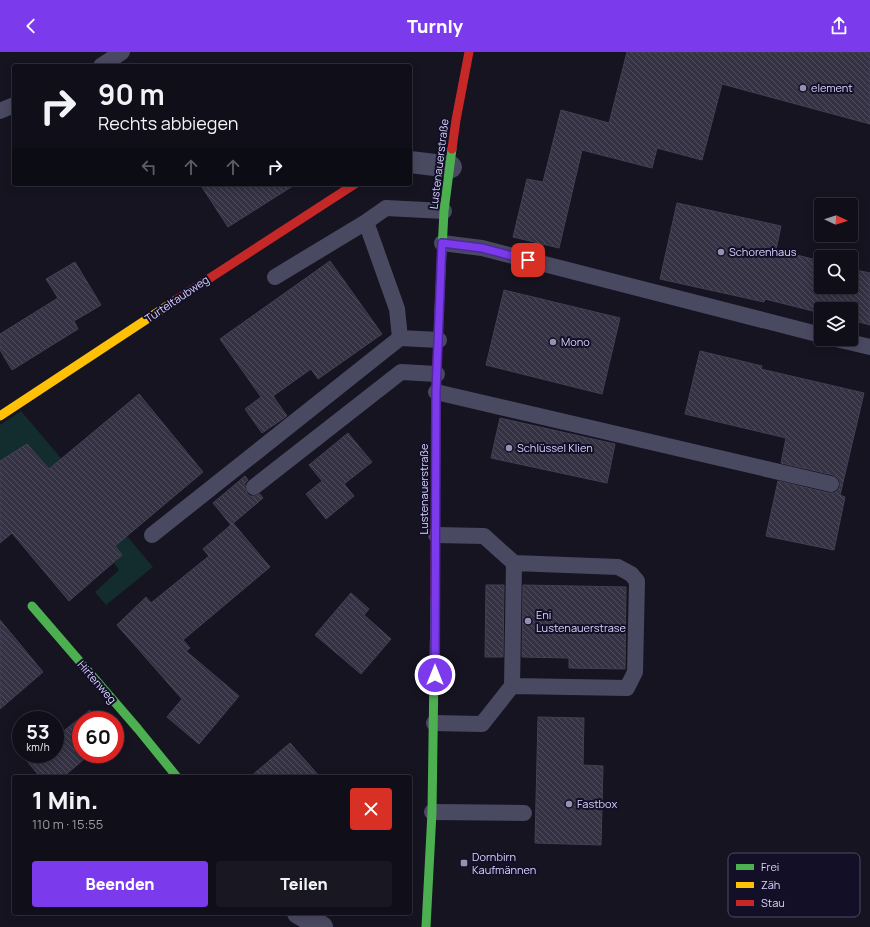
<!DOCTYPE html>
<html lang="de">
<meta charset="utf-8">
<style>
:root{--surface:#100f19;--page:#191822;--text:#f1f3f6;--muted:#9c9ca2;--line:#302f38;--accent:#7c3aed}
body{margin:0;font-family:Manrope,sans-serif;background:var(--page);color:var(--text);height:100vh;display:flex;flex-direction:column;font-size:15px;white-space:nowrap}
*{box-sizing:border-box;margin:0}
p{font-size:13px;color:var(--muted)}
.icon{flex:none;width:22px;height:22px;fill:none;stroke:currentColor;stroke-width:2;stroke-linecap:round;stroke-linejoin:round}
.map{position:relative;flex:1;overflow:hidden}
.panel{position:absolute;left:12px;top:723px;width:400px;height:140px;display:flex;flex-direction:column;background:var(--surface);border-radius:4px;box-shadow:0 2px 10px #0003,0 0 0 1px var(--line)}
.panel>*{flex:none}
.hud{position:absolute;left:12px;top:12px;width:400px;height:122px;border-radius:4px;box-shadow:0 2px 10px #0003,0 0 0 1px var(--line);background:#100f19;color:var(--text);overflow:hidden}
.needle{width:26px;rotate:94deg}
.buttons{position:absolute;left:814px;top:146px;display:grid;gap:8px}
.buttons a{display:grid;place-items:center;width:44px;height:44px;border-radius:4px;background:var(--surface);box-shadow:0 2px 10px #0003,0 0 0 1px var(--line);font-size:20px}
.speed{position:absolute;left:12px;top:659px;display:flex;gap:8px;font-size:20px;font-weight:700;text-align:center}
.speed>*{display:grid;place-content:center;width:52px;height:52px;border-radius:50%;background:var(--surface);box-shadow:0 2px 10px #0003,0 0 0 1px var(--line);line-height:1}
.speed small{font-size:10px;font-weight:400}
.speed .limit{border:6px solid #d22;background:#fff;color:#111}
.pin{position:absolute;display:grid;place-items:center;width:34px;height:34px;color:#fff;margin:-17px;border-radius:8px;box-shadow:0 2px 6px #0006}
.me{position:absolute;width:44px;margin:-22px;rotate:0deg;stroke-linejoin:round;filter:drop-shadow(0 0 3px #0008)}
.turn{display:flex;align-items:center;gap:14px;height:84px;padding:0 20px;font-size:18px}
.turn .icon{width:52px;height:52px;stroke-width:2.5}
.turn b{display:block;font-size:28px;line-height:34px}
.lanes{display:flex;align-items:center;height:38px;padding:0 20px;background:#0003;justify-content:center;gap:20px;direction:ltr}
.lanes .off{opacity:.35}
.round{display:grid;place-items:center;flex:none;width:42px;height:42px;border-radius:4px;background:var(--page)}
.headline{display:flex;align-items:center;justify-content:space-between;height:68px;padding:0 20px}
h1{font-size:24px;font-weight:800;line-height:30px}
.action{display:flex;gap:8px;margin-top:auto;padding:8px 20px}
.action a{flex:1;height:46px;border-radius:4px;background:var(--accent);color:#fff;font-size:16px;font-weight:800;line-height:46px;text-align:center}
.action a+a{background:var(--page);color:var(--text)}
header{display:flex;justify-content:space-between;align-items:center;height:52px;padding:0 20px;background:var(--accent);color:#fff;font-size:18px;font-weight:800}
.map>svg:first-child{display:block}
.garden{fill:#132c2d}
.building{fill:url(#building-back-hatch);stroke:#433f54}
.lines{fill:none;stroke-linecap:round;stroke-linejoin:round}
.lane{stroke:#4a4962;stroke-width:16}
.street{stroke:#4a4962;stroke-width:22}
.fast{stroke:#4caf50;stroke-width:9}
.slow{stroke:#ffc107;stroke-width:9}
.jam{stroke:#c62828;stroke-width:9}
.route-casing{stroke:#51269a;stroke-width:10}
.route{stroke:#7c3aed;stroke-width:7}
.poi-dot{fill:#9591b1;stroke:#130f26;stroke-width:1.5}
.labels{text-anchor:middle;stroke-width:4;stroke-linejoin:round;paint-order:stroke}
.poi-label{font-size:11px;fill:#d9d4ff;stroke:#130f26;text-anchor:start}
.street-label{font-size:11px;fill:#d9d4ff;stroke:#130f26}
.key{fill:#130f26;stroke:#4e4a67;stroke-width:1}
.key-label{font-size:11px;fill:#d9d4ff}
</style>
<header><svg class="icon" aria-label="back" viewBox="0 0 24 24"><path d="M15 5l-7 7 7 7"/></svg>Turnly<svg class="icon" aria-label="share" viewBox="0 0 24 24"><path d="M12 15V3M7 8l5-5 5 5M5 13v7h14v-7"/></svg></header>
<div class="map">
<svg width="870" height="875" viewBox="0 0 870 875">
<defs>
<pattern id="building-back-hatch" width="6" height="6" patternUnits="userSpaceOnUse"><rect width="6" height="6" fill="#343243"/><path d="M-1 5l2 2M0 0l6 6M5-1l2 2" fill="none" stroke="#514f5f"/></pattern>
</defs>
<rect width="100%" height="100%" fill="#161421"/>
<!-- garden -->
<path class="garden" d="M21,359L153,515L106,553L95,540L119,518L114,511L122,503L86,461L33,506L21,491L64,434L27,392L0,414V373Z"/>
<!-- building -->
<path class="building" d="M627,0H870V72L722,32L702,108L657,96L652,116L582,98L559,196L513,185L527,127L543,130L561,58L609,71Z
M200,132H296L228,175Z
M677,151L781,174L776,198L821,209V235H851V217L870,221V273L851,268V257H821V261L765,247L764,250L660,227Z
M330,209L382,282L318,327L311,317L273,344L287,364L262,381L245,357L261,345L220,287Z
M75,210L101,253L74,269L78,277L12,318L0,298V282L58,246L46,227Z
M504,238L620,266L602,342L486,313Z
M700,299L762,314L761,317L864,341L840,443L845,445L834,498L766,484L778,429L829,441H834L838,438L840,434V429L837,425L833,423L781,411L786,386L685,362Z
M139,342L203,420L115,494L122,503L69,549L12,481L0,491V409L27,392L49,417Z
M500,366L615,392L607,431L491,406Z
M348,381L372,410L344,432L354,444L326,467L306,442L322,429L309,413Z
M245,424L248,428L245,431V436L247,441L250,444H255L260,442L263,446L231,473L213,451Z
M233,471L270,515L183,588L190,596L186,599L239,644L199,692L167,665L182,647L117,573L146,545L151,551L209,504L203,497Z
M486,533H504L503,605H485Z
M523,533L626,535L625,617L569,616V606L522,605Z
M351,541L369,557L364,563L391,587L361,622L315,583Z
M0,568L43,620L0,657Z
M90,658L98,668H81V702H90L63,725H40L27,709L36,702H55V686Z
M538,665L584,666L583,713L603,714L601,793L535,791Z
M290,691L320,725H250Z"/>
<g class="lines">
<!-- lane -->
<path class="lane" d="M101,14L122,0
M0,59L14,53
M366,170L397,257L400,286
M442,191L482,196L821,283
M275,225L366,170L386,156L444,159
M836,287L870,295
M436,340L831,432
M254,435L401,320L437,322
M152,483L400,286L439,288
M512,634L627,636L635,620L637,529L631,522L618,515L514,511
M434,671L482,672L512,634L514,511L484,484L436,483
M432,760L524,761"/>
<!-- street -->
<path class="street" d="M410,110L451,115
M298,861L322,875"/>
<!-- fast -->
<path class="fast" d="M439,259L444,159L452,97
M32,554L138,677L177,725
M426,875L432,760L435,547"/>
<!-- slow -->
<path class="slow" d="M0,364L176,248"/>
<!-- jam -->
<path class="jam" d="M452,97L456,68L469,0
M176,248L355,132
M435,547L436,340L439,259"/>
</g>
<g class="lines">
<!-- route casing -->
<g class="route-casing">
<path id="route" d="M435,623L436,340L442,191L482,196L528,208"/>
</g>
<!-- route -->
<use href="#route" class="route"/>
</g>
<!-- markers -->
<g class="poi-dot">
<circle cx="803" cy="36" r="4"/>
<circle cx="721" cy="200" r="4"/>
<circle cx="553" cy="290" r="4"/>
<circle cx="509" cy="396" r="4"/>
<circle cx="528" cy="569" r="4"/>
<circle cx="569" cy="752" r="4"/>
<rect x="460" y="807" width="8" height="8" rx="2"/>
</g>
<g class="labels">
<!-- poi labels -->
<g class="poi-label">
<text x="811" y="40">element</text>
<text x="729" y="204">Schorenhaus</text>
<text x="561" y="294">Mono</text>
<text x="517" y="400">Schlüssel Klien</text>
<text x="536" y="567">Eni<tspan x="536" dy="13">Lustenauerstrase</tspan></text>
<text x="577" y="756">Fastbox</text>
<text x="472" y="809">Dornbirn<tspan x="472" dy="13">Kaufmännen</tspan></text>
</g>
<!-- street labels -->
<g class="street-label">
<text transform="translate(439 112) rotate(-83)" y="4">Lustenauerstraße</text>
<text transform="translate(177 247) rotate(-34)" y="4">Turteltaubweg</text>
<text transform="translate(424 437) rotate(-90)" y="4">Lustenauerstraße</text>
<text transform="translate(97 630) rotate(49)" y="4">Hirtenweg</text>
</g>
</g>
<!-- legend -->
<rect x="728" y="801" width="132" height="64" rx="6" class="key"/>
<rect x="736" y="812" width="18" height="6" fill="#4caf50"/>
<rect x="736" y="830" width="18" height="6" fill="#ffc107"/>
<rect x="736" y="848" width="18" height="6" fill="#c62828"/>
<g class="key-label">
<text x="761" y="819">Frei</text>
<text x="761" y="837">Zäh</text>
<text x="761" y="855">Stau</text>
</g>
</svg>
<div class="buttons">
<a><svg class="needle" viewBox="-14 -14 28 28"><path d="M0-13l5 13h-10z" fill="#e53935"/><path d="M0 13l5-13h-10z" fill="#9c9ca2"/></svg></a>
<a><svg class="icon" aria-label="search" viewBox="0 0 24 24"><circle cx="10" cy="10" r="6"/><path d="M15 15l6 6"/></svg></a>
<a><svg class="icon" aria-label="layers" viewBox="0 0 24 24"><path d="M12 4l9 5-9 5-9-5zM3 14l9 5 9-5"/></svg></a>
</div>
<div class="speed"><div>53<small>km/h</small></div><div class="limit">60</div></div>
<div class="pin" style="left:528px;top:208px;background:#d93025"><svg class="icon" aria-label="arrive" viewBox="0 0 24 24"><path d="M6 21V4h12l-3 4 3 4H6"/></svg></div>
<svg class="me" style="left:435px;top:623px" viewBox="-20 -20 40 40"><circle r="17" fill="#7c3aed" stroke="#fff" stroke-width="3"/><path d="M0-11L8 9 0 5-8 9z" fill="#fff"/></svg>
<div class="hud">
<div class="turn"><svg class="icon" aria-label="right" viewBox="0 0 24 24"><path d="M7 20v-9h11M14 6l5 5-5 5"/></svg><div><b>90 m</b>Rechts abbiegen</div></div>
<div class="lanes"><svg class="icon off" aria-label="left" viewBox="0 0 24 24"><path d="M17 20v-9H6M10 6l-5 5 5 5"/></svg><svg class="icon off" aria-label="ahead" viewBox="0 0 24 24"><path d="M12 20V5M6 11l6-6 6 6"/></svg><svg class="icon off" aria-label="ahead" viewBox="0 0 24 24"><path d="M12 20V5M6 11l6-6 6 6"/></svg><svg class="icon" aria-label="right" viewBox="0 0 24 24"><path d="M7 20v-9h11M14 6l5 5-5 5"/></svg></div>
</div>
<section class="panel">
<div class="headline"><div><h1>1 Min.</h1><p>110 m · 15:55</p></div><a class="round" style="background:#d93025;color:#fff"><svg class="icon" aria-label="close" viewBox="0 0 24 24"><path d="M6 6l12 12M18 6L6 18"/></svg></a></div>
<div class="action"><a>Beenden</a><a>Teilen</a></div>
</section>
</div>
